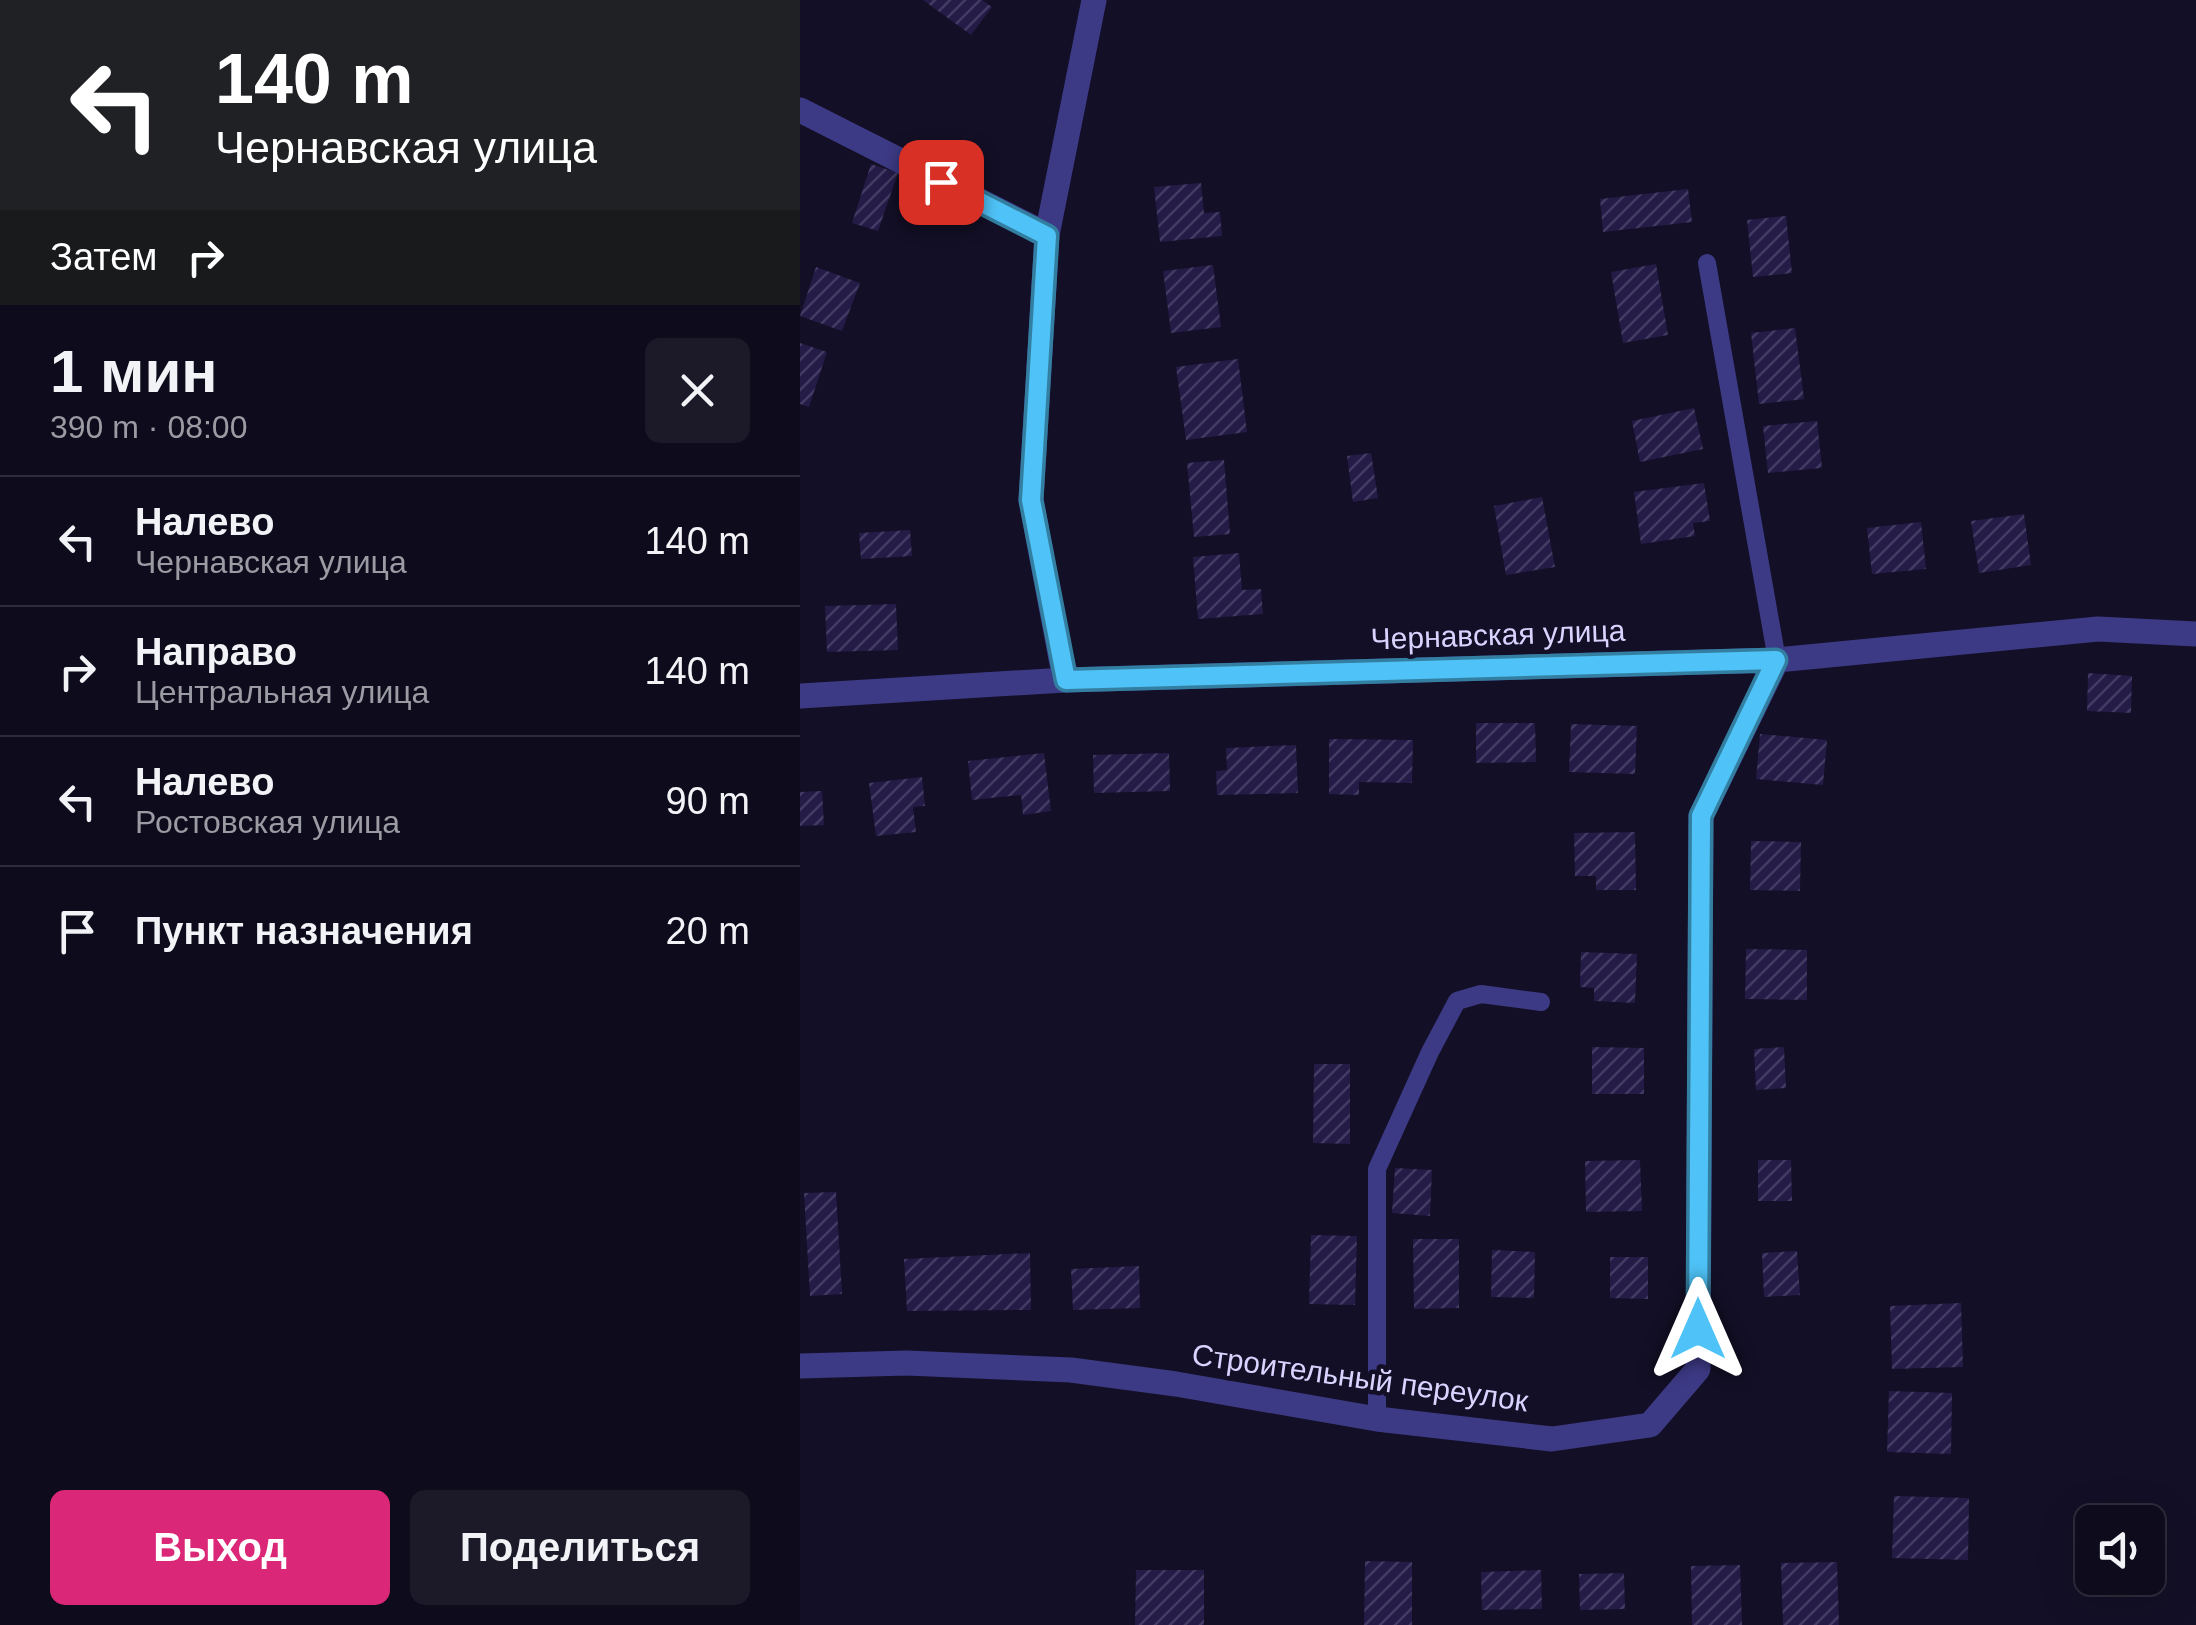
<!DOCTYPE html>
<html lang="ru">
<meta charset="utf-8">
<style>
:root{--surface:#0e0b1c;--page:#1c1929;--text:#f1f3f6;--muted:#9b9ba3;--line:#2e2b3b;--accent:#db2777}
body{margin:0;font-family:Arial,sans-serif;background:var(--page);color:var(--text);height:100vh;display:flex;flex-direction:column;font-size:38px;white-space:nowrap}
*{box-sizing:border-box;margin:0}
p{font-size:32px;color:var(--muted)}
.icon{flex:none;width:55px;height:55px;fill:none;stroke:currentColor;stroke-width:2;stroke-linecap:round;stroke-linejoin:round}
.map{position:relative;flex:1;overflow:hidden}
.side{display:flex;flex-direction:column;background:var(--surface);width:800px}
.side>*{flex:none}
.guide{background:#202124;color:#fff;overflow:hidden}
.fabs{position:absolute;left:1275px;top:1505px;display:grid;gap:20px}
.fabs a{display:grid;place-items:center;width:90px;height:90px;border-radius:15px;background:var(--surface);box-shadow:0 10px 40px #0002,0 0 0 2px var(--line);font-size:50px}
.pin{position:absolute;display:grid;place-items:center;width:85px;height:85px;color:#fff;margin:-42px;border-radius:20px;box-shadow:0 5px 15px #0006}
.me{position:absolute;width:110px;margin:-55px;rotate:0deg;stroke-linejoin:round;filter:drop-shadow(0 0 8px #0008)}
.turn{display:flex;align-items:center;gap:35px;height:210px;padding:0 50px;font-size:45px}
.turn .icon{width:130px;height:130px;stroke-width:2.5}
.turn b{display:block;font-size:70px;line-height:85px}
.then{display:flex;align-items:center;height:95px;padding:0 50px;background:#0003;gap:20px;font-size:38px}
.round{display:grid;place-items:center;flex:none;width:105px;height:105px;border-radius:15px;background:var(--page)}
.head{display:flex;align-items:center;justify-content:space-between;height:170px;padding:0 50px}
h1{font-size:60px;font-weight:800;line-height:75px}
.action{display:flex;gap:20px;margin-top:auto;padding:20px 50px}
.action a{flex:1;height:115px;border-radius:15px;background:var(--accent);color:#fff;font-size:40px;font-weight:800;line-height:115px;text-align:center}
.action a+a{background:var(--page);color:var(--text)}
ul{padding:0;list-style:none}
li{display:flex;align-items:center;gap:30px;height:130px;padding:0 50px;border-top:2px solid var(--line)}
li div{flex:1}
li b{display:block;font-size:38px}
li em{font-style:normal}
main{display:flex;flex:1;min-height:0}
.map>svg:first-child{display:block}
.building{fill:url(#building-hatch)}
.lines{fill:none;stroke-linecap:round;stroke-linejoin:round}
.service{stroke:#3d3a85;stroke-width:18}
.minor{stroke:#3d3a85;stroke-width:25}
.route-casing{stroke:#337fa1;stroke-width:25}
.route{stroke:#4fc3f7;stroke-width:18}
.labels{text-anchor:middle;stroke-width:9;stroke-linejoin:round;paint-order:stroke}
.street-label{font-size:30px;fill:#d9d4ff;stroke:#130f26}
</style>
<main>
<section class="side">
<div class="guide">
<div class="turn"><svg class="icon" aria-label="left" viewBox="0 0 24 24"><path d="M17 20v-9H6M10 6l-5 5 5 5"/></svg><div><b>140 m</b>Чернавская улица</div></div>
<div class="then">Затем<svg class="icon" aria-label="right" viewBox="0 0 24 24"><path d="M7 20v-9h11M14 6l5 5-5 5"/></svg></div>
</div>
<div class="head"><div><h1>1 мин</h1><p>390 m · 08:00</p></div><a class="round"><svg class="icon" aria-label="close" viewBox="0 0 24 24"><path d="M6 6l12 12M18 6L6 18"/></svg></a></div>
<ul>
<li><svg class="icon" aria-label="left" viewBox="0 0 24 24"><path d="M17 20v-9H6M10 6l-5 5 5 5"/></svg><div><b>Налево</b><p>Чернавская улица</p></div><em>140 m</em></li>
<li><svg class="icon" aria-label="right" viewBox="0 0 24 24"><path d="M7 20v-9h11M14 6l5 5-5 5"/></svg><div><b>Направо</b><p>Центральная улица</p></div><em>140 m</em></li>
<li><svg class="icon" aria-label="left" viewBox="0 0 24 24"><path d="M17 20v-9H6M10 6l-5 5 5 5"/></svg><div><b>Налево</b><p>Ростовская улица</p></div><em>90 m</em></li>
<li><svg class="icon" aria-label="arrive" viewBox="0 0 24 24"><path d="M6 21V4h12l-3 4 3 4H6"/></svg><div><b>Пункт назначения</b></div><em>20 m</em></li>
</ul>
<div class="action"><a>Выход</a><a>Поделиться</a></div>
</section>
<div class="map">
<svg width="1396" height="1625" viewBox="0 0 1396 1625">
<defs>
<pattern id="building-hatch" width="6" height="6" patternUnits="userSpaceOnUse" patternTransform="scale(2.5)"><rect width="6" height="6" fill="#241b47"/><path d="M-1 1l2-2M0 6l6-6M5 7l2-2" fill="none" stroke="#433b63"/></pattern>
</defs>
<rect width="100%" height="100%" fill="#130f26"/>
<!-- building -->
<path class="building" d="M123,0H182L192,7L171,35Z
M71,164L98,173L78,231L52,223Z
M401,183L404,213L420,212L422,236L360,242L354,187Z
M888,189L892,222L803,232L800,199Z
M986,216L992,273L953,277L947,220Z
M856,264L868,335L823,343L811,272Z
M413,265L421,327L371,333L363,271Z
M16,267L60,283L42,331L0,316Z
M995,328L1004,399L959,404L951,333Z
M0,343L27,352L9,407L0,404Z
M438,359L447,432L386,440L376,367Z
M894,408L903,449L840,462L832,421Z
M1017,421L1022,468L968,473L963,426Z
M571,453L578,498L553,502L547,456Z
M424,460L430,534L394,537L387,463Z
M904,483L910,521L893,523L895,536L841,544L834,492Z
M742,497L755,567L706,575L694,506Z
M1224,514L1231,565L1179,573L1171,521Z
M1121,522L1126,569L1072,574L1067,528Z
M110,530L112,556L61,559L59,533Z
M439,553L442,590L461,589L463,614L398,619L393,557Z
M96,604L98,650L27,652L25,606Z
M1288,673L1332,676L1331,713L1287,711Z
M676,723H735L736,762L676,763Z
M771,724L837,726L835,774L769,772Z
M960,734L1027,740L1023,785L956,779Z
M529,739L613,740L612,783L559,782V795L529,794Z
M496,745L498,793L417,795L416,771L427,770L426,748Z
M244,753L251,811L223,815L221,795L172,800L168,761Z
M369,753L370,791L294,793L293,755Z
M122,777L125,806L113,807L116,832L76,836L69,783Z
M22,791L24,825L0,826V792Z
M835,832L836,890H796V876H775L774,833Z
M951,841L1001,842L1000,891L950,890Z
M946,949L1007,950V1000L945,999Z
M781,952L837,954L835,1003L794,1001V988L780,987Z
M792,1047L844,1048V1094H792Z
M984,1047L986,1088L956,1090L954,1049Z
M514,1064H550V1144L513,1143Z
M840,1160L842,1211L786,1212L785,1161Z
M958,1160H991L992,1201H958Z
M595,1168L632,1170L630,1216L592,1213Z
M36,1192L42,1294L10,1296L4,1193Z
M511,1235L557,1236L555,1305L509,1304Z
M613,1239H659V1308L614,1309Z
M692,1250L735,1252L734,1298L691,1297Z
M997,1251L1000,1295L964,1297L962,1253Z
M230,1253L231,1310L107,1311L104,1259Z
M810,1257H848V1299L810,1298Z
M339,1266L340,1308L273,1310L271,1269Z
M1161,1303L1163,1367L1092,1369L1090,1306Z
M1089,1391L1152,1393L1151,1454L1087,1452Z
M1094,1496L1169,1498L1168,1560L1092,1558Z
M565,1561L612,1562V1625H564Z
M1037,1562L1039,1625H983L981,1563Z
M940,1565L942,1625H892L891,1566Z
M336,1570H404V1625H335Z
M741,1570L742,1609L682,1610L681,1572Z
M824,1573L825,1609L780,1610L779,1574Z"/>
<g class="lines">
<!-- service -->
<path class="service" d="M907,263L977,660
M577,1419V1169L630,1052L657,1001L681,994L741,1002"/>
<!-- minor -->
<path class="minor" d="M0,110L247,235
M265,680L231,500L247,235L294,0
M0,696L265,680L977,660L1298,629L1396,634
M0,1366L107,1363L271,1370L376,1384L577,1419L752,1439L850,1425L898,1369L901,816L977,660"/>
</g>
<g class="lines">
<!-- route casing -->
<g class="route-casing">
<path id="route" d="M141,182L247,236L231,500L266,680L976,660L901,816L898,1329"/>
</g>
<!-- route -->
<use href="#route" class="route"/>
</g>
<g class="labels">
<!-- street labels -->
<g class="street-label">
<text transform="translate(698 635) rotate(-2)" y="10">Чернавская улица</text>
<text transform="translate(560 1378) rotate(8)" y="10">Строительный переулок</text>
</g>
</g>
</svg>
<div class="fabs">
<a><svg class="icon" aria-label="sound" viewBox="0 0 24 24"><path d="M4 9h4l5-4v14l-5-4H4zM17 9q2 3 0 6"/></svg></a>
</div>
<div class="pin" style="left:141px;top:182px;background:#d93025"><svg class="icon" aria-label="arrive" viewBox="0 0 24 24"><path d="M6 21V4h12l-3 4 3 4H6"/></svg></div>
<svg class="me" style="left:898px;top:1329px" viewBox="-20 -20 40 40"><path d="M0-17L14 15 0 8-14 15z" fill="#4fc3f7" stroke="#fff" stroke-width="4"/></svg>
</div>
</main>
